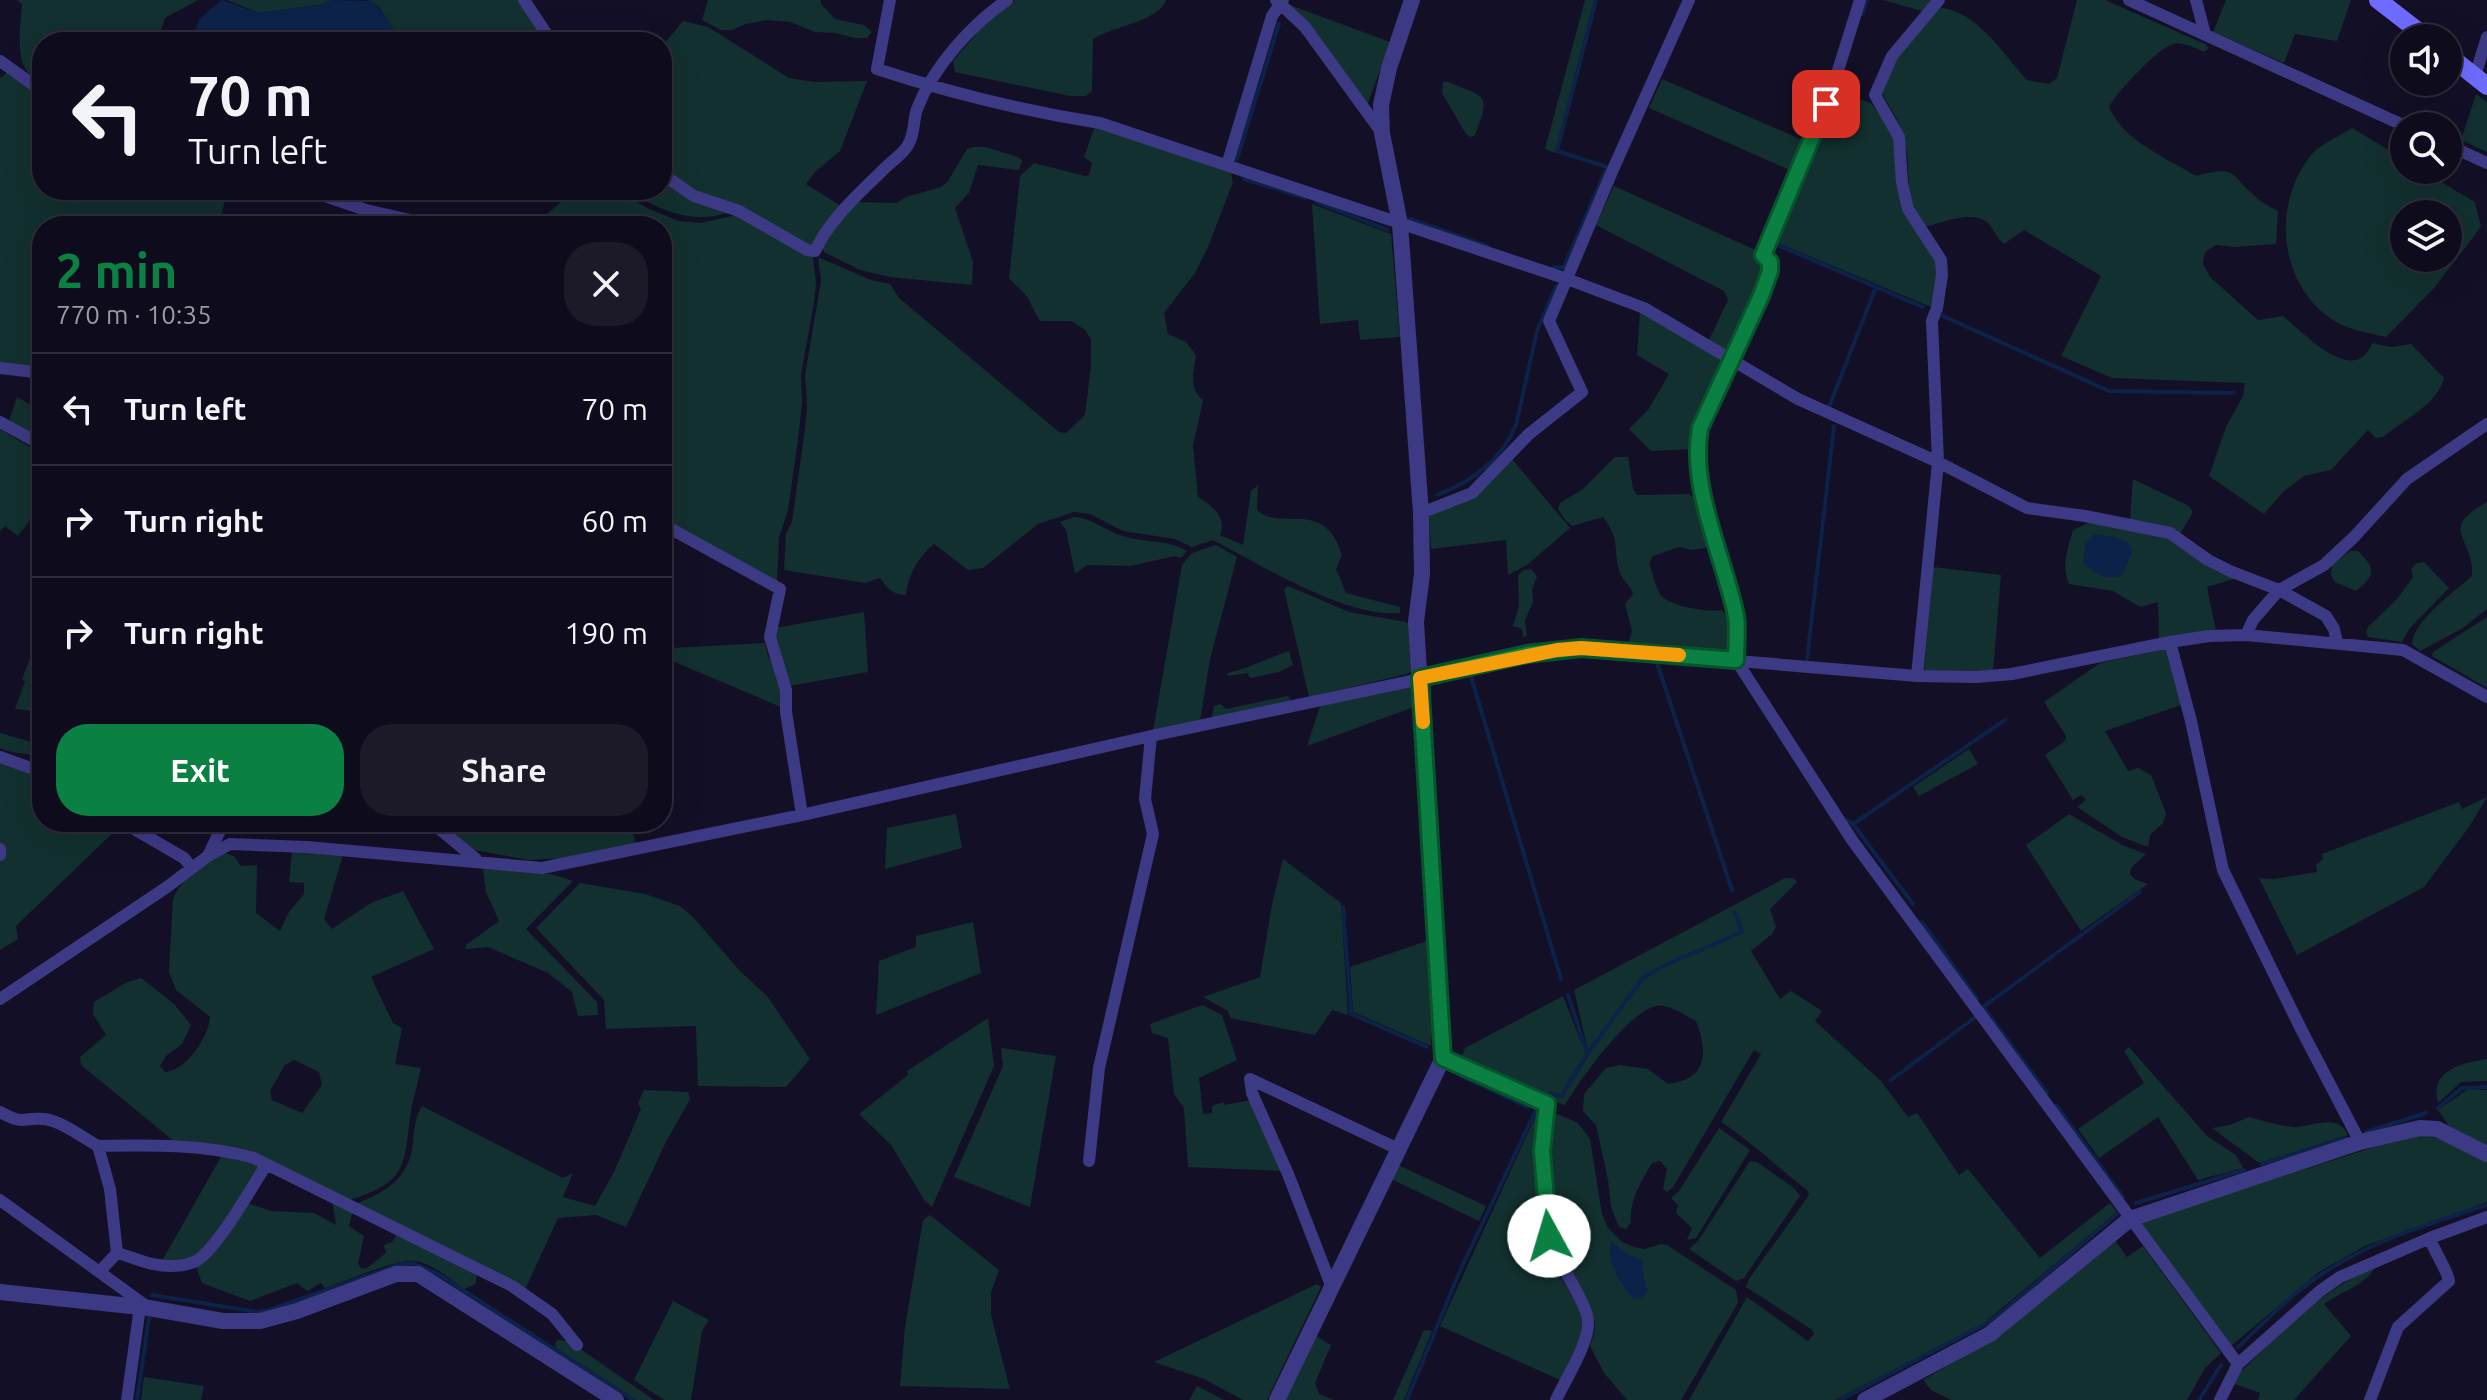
<!DOCTYPE html>
<meta charset="utf-8">
<style>
:root{--surface:#0e0b1c;--page:#1c1929;--text:#f1f3f6;--muted:#9b9ba3;--line:#2e2b3b;--accent:#0b8043}
body{margin:0;font-family:Ubuntu,sans-serif;background:var(--page);color:var(--text);height:100vh;display:flex;flex-direction:column;font-size:30px;white-space:nowrap}
*{box-sizing:border-box;margin:0}
p{font-size:26px;color:var(--muted)}
.icon{flex:none;width:44px;height:44px;fill:none;stroke:currentColor;stroke-width:2;stroke-linecap:round;stroke-linejoin:round}
.map{position:relative;flex:1;overflow:hidden}
.panel{position:absolute;left:32px;top:216px;width:640px;height:616px;display:flex;flex-direction:column;background:var(--surface);border-radius:32px;box-shadow:0 8px 32px #0002,0 0 0 2px var(--line)}
.panel>*{flex:none}
.top-card{position:absolute;left:32px;top:32px;width:640px;height:168px;border-radius:32px;box-shadow:0 8px 32px #0002,0 0 0 2px var(--line);background:#0e0b1c;color:var(--text);overflow:hidden}
.tools{position:absolute;left:2390px;top:24px;display:grid;gap:16px}
.tools a{display:grid;place-items:center;width:72px;height:72px;border-radius:50%;background:var(--surface);box-shadow:0 8px 32px #0002,0 0 0 2px var(--line);font-size:40px}
.pin{position:absolute;display:grid;place-items:center;width:68px;height:68px;color:#fff;margin:-34px;border-radius:16px;box-shadow:0 4px 12px #0006}
.me{position:absolute;width:88px;margin:-44px;rotate:354deg;stroke-linejoin:round;filter:drop-shadow(0 0 6px #0008)}
.turn{display:flex;align-items:center;gap:28px;height:168px;padding:0 24px;font-size:36px}
.turn .icon{width:104px;height:104px;stroke-width:2.5}
.turn b{display:block;font-size:56px;line-height:68px}
.round{display:grid;place-items:center;flex:none;width:84px;height:84px;border-radius:32px;background:var(--page)}
.summary{display:flex;align-items:center;justify-content:space-between;height:136px;padding:0 24px}
h1{font-size:48px;font-weight:600;line-height:60px;color:var(--accent)}
.primary-button{display:flex;gap:16px;margin-top:auto;padding:16px 24px}
.primary-button a{flex:1;height:92px;border-radius:32px;background:var(--accent);color:#fff;font-size:32px;font-weight:600;line-height:92px;text-align:center}
.primary-button a+a{background:var(--page);color:var(--text)}
ul{padding:0;list-style:none}
li{display:flex;align-items:center;gap:24px;height:112px;padding:0 24px;border-top:2px solid var(--line)}
li div{flex:1}
li b{display:block;font-size:30px}
li em{font-style:normal}
.map>svg:first-child{display:block}
.green{fill:#12302f;fill-rule:evenodd}
.water{fill:#0c2248}
.lines{fill:none;stroke-linecap:round;stroke-linejoin:round}
.stream{stroke:#0c2248;stroke-width:4}
.minor{stroke:#3d3a85;stroke-width:12}
.tertiary{stroke:#3d3a85;stroke-width:16}
.secondary{stroke:#6f6bff;stroke-width:18}
.route-casing{stroke:#07532c;stroke-width:20}
.route{stroke:#0b8043;stroke-width:14}
.slow{stroke:#f59e0b;stroke-width:14}
</style>
<div class="map">
<svg width="2487" height="1400" viewBox="0 0 2487 1400">
<rect width="100%" height="100%" fill="#130f26"/>
<!-- green -->
<path class="green" d="M17,0H198L165,18L157,42H42V80C11,75 21,27 22,4Z
M227,0H334L318,5L259,13Z
M368,0H520L548,42H401L379,7Z
M708,0H821V4L835,19L864,25L872,32L867,38H854L836,33L815,32L790,22L766,20L746,24L732,30H721L702,20Z
M1015,0H1166C1158,22 1113,26 1093,39L1092,91L1086,96H1070L955,72L953,61L992,16Z
M1585,0H1594L1555,153L1545,149Z
M1883,0H1933L1922,11Z
M2077,0H2105L2205,44L2209,48L2204,52C2195,48 2184,42 2173,44C2158,48 2116,93 2109,107C2125,142 2165,157 2196,176C2239,165 2228,174 2256,197C2262,203 2271,207 2278,211L2276,244L2234,247L2216,245L2205,252L2203,264L2210,277L2258,320L2283,316C2303,332 2355,389 2372,343L2391,347L2411,344L2444,378C2438,404 2402,421 2383,437L2376,438L2368,430L2331,470L2304,476L2283,492L2264,514L2209,476L2226,427L2243,396L2245,383L2112,378L2061,356L2101,276L2024,230L2004,244C1996,238 1994,229 1988,223C1972,209 1942,223 1924,227C1900,189 1914,171 1903,135C1899,119 1887,104 1880,89L1899,52L1938,7C1978,11 2002,53 2027,80L2049,84L2057,78Z
M2226,0H2351L2337,41L2295,34L2284,63L2213,32Z
M1290,5L1390,42L1367,106Z
M683,21L708,27L789,78L814,82L867,81L840,151L815,172L806,184L841,206L815,245L807,247L680,184L662,170V134L670,123L662,116V46Z
M8,72L42,96V190H211L225,200L219,226H42V369L0,364V78Z
M1662,79L1805,141L1794,172L1649,108Z
M1443,82H1448C1487,98 1491,93 1475,135L1471,137L1466,134L1442,93Z
M1837,92L1871,103L1893,132L1899,190L1939,265L1931,307L1778,243L1820,144Z
M2476,94L2487,102V152L2461,140Z
M1095,126L1231,173L1233,182L1208,247L1195,273L1164,313L1168,334L1186,342L1196,355C1194,371 1188,388 1203,400L1193,446L1198,497C1213,507 1227,516 1220,535L1243,545L1251,491L1258,485L1257,510C1279,532 1325,497 1342,555L1336,569L1346,593L1400,607V613C1346,618 1261,565 1213,540L1192,547L1175,539L1123,531L1090,514L1074,512L1038,524L983,568L968,570L934,544C918,557 908,575 906,595C893,595 887,588 880,578L865,583L784,570L786,534L792,522L805,429L807,405L805,375L821,281L818,257L871,280L890,284L899,298L1059,432L1066,433L1085,415L1091,366V339L1085,330L1071,321H1041C1034,314 1033,306 1027,297C1023,290 1014,285 1009,278L1020,176L1034,163L1085,176L1089,175L1092,163L1084,157Z
M2352,128L2404,159V170H2421L2475,202L2481,227L2434,288L2386,337C2368,333 2349,330 2333,320C2279,285 2271,205 2311,155C2320,144 2340,136 2352,128ZM2448,214V258H2404V214Z
M974,147H986L1020,158L1022,161L1019,170L978,165L969,193L955,208L973,262L972,285L890,277L860,270L824,252L821,245L854,202L897,203L906,197L941,187L948,181L967,149Z
M662,178L729,212C691,226 659,209 626,190H662Z
M1614,186L1760,252L1767,268L1729,353L1709,340L1728,300L1724,291L1596,225Z
M576,190H616L649,209L679,221L700,223L741,214L813,257L816,283L814,303L801,374L802,402L798,440L788,510L779,537L777,584L662,520V226H541L543,217Z
M1312,204L1391,234L1400,337L1360,340L1358,320L1320,324Z
M1640,311L1718,357L1721,362L1693,449L1651,451L1629,429L1648,410L1669,374L1637,355Z
M17,397L42,411V428L37,438L9,421Z
M0,429L42,454V504L18,536L5,526L0,531Z
M1615,457H1628L1633,489L1637,495L1689,494L1698,501L1710,542L1705,548L1692,550L1679,547L1653,556L1649,564C1653,573 1655,586 1660,594C1667,606 1709,613 1721,610C1734,617 1735,643 1728,655L1635,646L1629,641L1632,632L1625,603L1633,595C1631,585 1623,582 1620,573C1612,549 1622,542 1603,517L1572,526L1565,520L1558,509L1560,503L1583,489Z
M1512,459L1570,528L1527,565L1508,575L1506,540L1431,549L1429,518L1433,513Z
M2133,479L2189,506L2193,512L2179,536L2130,521Z
M2487,502V609L2463,628L2420,651L2412,644C2414,620 2454,592 2472,576C2475,538 2436,530 2487,502Z
M1074,517C1093,518 1105,531 1123,536C1144,543 1167,539 1187,551L1181,558L1175,556L1130,566L1087,565L1075,574L1066,530L1060,522Z
M2093,521L2167,535L2183,550L2237,578L2207,587L2216,631L2159,640L2158,602L2140,607L2113,591L2069,584C2061,565 2068,549 2073,530Z
M1216,545L1237,557L1210,659L1200,721L1153,731L1182,565L1192,553Z
M2350,551H2358C2376,569 2376,575 2356,591L2335,582L2331,576L2332,565Z
M2424,562L2449,588L2409,629L2402,642L2368,637L2366,632L2368,627L2397,599L2413,577L2411,569L2417,563Z
M1933,567L2001,575L1993,671L1924,672Z
M1531,569L1537,576L1532,589L1533,602L1525,620L1527,635L1523,638L1522,629L1513,626L1519,606L1518,576L1523,570Z
M1288,586L1349,612L1406,622L1410,625L1412,671L1407,674L1309,697L1284,589Z
M669,598L672,601V648L765,643L768,656L780,677L781,707L670,660L662,662L666,602Z
M864,612L868,672L789,686L775,647V628Z
M2487,617V688L2432,656L2433,652Z
M42,627V685L33,711L15,709L25,682L22,679Z
M2166,649L2184,704L2105,731L2128,771L2138,768L2151,775L2166,813L2163,823L2150,835L2148,847L2122,837L2077,807L2086,800L2081,795L2073,800L2045,755L2065,741L2066,736L2044,702L2100,663Z
M1289,651L1293,665L1279,672L1250,678L1247,673L1227,676L1228,673C1250,668 1267,658 1289,651Z
M1408,685L1414,689V707L1307,746L1320,706Z
M1288,696L1291,700L1289,702L1214,718L1212,716L1214,706L1221,704L1226,709Z
M0,733L42,745V758C29,752 14,755 0,748Z
M1969,749L1978,764L1919,796L1913,787Z
M0,761L42,775V822H116L121,825L16,926L18,939L0,950V862L4,854L0,845Z
M2487,797L2469,827L2424,887L2297,955L2259,878L2274,879L2317,872L2316,865L2323,859L2322,854L2459,802L2462,809Z
M956,814L962,848L885,869L887,828Z
M2069,814L2124,846L2146,854L2131,868L2130,874L2136,880L2148,884L2081,931L2026,845Z
M439,822H630L636,845L565,858L529,860L469,849Z
M292,851L343,855L324,919L332,929L371,903L403,891L434,949L371,977L393,1023L402,1028L395,1064L421,1068C418,1083 413,1098 411,1112C403,1164 410,1180 353,1199L348,1200L264,1157L175,1142L81,1065L80,1057L106,1035L93,1014L94,1002L127,982L141,978L174,1004L191,1025L182,1044L166,1056L160,1066L165,1072C186,1071 209,1036 210,1017L176,990L169,972L173,899C180,879 206,863 224,853L234,856L241,866L257,865L256,913L280,931L289,912L304,894V883L289,882ZM294,1060L319,1072L322,1085L302,1113L272,1100L270,1091L285,1065Z
M1283,859L1341,903L1348,1015L1332,1010L1315,1035L1230,1018L1228,1011L1203,997L1260,977L1272,904Z
M483,869L551,874L573,881L526,929L597,1002L598,1015L578,1016L572,992L548,973L488,947L466,949V945L499,921L486,892Z
M1785,878H1793L1797,882L1770,909L1776,927L1772,934L1751,951L1780,999L1791,991L1822,1011L1815,1021L1881,1081L1908,1117L1917,1113L1959,1175L1968,1169L2040,1258L2110,1203L2117,1212L1984,1323L1835,1400H1689L1747,1297L1808,1341L1814,1334L1811,1329L1746,1287L1749,1279L1809,1195L1807,1190C1778,1168 1752,1142 1721,1122L1761,1054L1754,1050L1673,1187L1667,1192L1663,1189L1667,1169L1660,1161L1652,1163C1641,1182 1629,1200 1631,1222L1626,1229L1619,1227L1611,1207L1608,1180L1596,1125L1583,1111L1584,1094L1606,1068L1620,1065L1648,1069L1668,1084C1708,1079 1708,1053 1696,1021C1685,1016 1668,1003 1656,1006C1628,1012 1579,1081 1565,1105L1547,1099L1550,1095L1562,1098L1589,1055L1574,990Z
M580,883L645,894L680,906L692,916L740,971L767,996L810,1059L786,1087L698,1086L696,1026L606,1029L604,1000L536,928Z
M973,922L981,973L876,1015L879,961L916,947V936Z
M1430,940L1434,1006L1431,1046L1353,1012L1350,967Z
M1563,996L1586,1054L1560,1095L1549,1092L1545,1098L1461,1060L1465,1048Z
M1202,1005L1222,1015L1237,1060L1199,1078L1203,1114L1212,1113V1106L1224,1102L1225,1105L1252,1100L1284,1171L1188,1167L1184,1108L1174,1094L1168,1038L1152,1033L1150,1024Z
M988,1018L994,1066L932,1207L925,1201L891,1145L859,1114L908,1075L907,1071Z
M2129,1047L2207,1136L2236,1155L2243,1168L2198,1180L2158,1117L2099,1158L2078,1129L2144,1083L2124,1051Z
M1001,1048L1056,1056L1030,1207L954,1177L1003,1066Z
M2487,1059V1081L2461,1082L2438,1103C2429,1070 2462,1063 2487,1059Z
M2468,1089L2487,1090V1146L2449,1126L2438,1110Z
M644,1090L688,1092L690,1099L666,1142L626,1227L596,1215L558,1218L524,1292L355,1204C386,1192 409,1179 413,1143C414,1130 415,1117 422,1106L563,1178L573,1173L563,1197L595,1206L614,1172L641,1109L638,1103Z
M1553,1112L1578,1123L1590,1139L1602,1214L1608,1228L1622,1242L1634,1247L1645,1249L1661,1244L1667,1245L1736,1290L1738,1303L1681,1400H1627L1604,1373L1590,1346C1593,1336 1597,1326 1593,1316C1584,1288 1562,1266 1554,1238C1543,1202 1548,1150 1550,1113Z
M1537,1113L1541,1114L1544,1237L1558,1273L1581,1311L1583,1332L1560,1380L1440,1326Z
M2249,1117C2264,1121 2279,1126 2294,1127C2312,1127 2338,1112 2348,1135L2259,1163L2212,1128L2230,1125Z
M1719,1128L1750,1150L1696,1238L1687,1240L1692,1228L1676,1213L1678,1205L1671,1198L1679,1191Z
M2420,1135C2445,1138 2465,1150 2487,1162V1202L2365,1246L2319,1272L2231,1346L2141,1226L2142,1222L2377,1146Z
M222,1155L260,1164V1168L206,1249L193,1259L162,1261Z
M1750,1161L1757,1162L1794,1188L1800,1196L1744,1278L1736,1281L1689,1249L1698,1241Z
M1398,1165L1486,1206L1479,1221L1391,1179Z
M332,1200L351,1209L352,1214L349,1226L364,1236L358,1264L362,1269L367,1268L386,1253L384,1245L392,1242L398,1232L477,1272L476,1284L464,1289C450,1279 433,1264 415,1261C397,1258 345,1282 325,1288L321,1283L307,1291L297,1283L250,1301L202,1283L195,1264L244,1202L271,1211L314,1213L336,1225Z
M930,1215L999,1270L991,1292V1315L1010,1389L900,1386L905,1327L923,1220Z
M2114,1239L2127,1257L2143,1246L2221,1353L2205,1368L2187,1400H1951L1931,1390L1923,1380L2004,1333Z
M2376,1266C2364,1287 2343,1290 2324,1304L2351,1336L2294,1400H2258L2260,1393L2232,1383L2238,1374C2283,1332 2319,1291 2376,1266Z
M1317,1284L1321,1287L1267,1400H1243L1204,1379L1154,1362Z
M673,1301L709,1320L702,1331L691,1400H664L634,1380Z
M1424,1330L1432,1331L1404,1400H1393Z
M1316,1336L1331,1345L1315,1383L1319,1394L1334,1400H1285Z
M558,1340L569,1341L654,1400H636L556,1348L555,1343Z
M144,1377L204,1386L201,1400H141Z
M1197,1386L1224,1400H1189Z"/>
<!-- water -->
<path class="water" d="M222,0L259,13L318,5L334,0L372,1L385,16L401,42H191L200,18Z
M2095,534L2115,537L2129,543L2132,553L2122,575C2108,581 2093,574 2083,563L2085,544Z
M1611,1241L1625,1253L1643,1261C1641,1277 1646,1279 1647,1292L1642,1297L1634,1299C1620,1285 1605,1260 1611,1241Z"/>
<g class="lines">
<!-- stream -->
<path class="stream" d="M1862,14L1867,0
M1832,102L1818,143L1775,244L1923,307
M1237,159L1279,24
M1244,179L1306,198
M1316,202L1388,230
M1410,219L1487,246
M1552,268L1564,267L1607,167L1557,151L1596,0
M1943,316L2109,391L2234,393
M1829,407L1876,287
M1437,495C1472,482 1501,460 1516,425L1537,331L1556,286
M1807,659L1834,426
M1657,663L1732,890
M1470,673L1561,979
M1847,820L1853,824L1913,904
M1853,824L2005,720
M1343,907L1351,1014L1427,1047
M1922,922L1977,999
M1568,995L1587,1053
M1461,1076L1528,1107
M1891,1080L1974,1018
M2047,1093L1983,1007L2140,892
M1550,1094L1561,1096L1587,1054L1643,978L1663,966L1742,932L1735,912
M2056,1105L2123,1197
M2438,1108L2462,1088L2487,1087
M2366,1132L2426,1113
M2262,1164L2346,1138
M2136,1203L2244,1170
M152,1295L258,1312L269,1310L398,1265L413,1263L438,1274L633,1400
M2238,1347C2265,1322 2291,1294 2322,1274C2371,1241 2431,1223 2487,1205
M137,1400L149,1318
M1407,1400L1459,1273L1536,1110
M1840,1400L1985,1324L2003,1311L2117,1214
M2199,1400L2221,1365"/>
<!-- minor -->
<path class="minor" d="M524,0L552,42
M890,0L877,69C950,93 1024,111 1100,123L1567,279L1644,308L1798,399L1938,462L2027,508L2085,516L2170,533L2208,560L2230,571L2279,590L2326,616L2334,629L2337,642
M1276,0L1305,27L1382,133
M1860,0L1835,80L1763,255L1770,262V271L1761,296L1700,428L1696,446L1700,479L1736,619V660L1852,840L2238,1364
M2129,0L2405,126
M2196,0L2205,34
M0,61L42,91
M2475,76L2487,37
M2448,145L2487,163
M1227,165L1272,16L1283,0
M662,174L694,196L739,211L807,250L815,251C831,217 860,193 886,167C893,160 904,153 908,145C915,134 913,120 917,109C933,67 971,25 1007,0
M307,190L366,210L437,226
M0,368L42,373
M0,422L42,445
M1421,513L1472,493L1529,434L1582,392L1549,321L1614,167L1689,0
M662,524L780,589L770,637L786,690V712L802,815
M2246,635L2253,620L2279,590L2324,565L2354,537L2407,479L2487,424
M2170,642L2191,721L2223,870L2301,1029L2360,1142
M1917,676L1938,462L1932,321L1937,308L1942,275L1941,260L1908,209L1902,183L1899,137L1875,95L1892,56L1939,0
M0,757L42,772
M122,822L184,858L192,868
M431,822L476,859
M0,849V855
M208,856L224,822
M0,999L167,887L208,856L230,844L307,847L542,868L802,815L1151,736L1557,650L1581,648L1917,676L1976,677L2012,674L2170,642L2209,636L2246,635L2403,650L2487,697
M1443,1058L1547,1104C1543,1145 1537,1198 1549,1238C1557,1263 1587,1302 1588,1321C1590,1342 1565,1380 1556,1400
M1250,1079L1252,1093L1288,1174L1331,1285
M1250,1079L1398,1149
M0,1112C26,1126 20,1117 44,1119C62,1121 83,1138 98,1146L110,1189L117,1253L100,1271
M98,1146C150,1145 205,1144 254,1158L512,1286L552,1314L577,1345
M1089,1161L1099,1068L1153,834L1145,799L1151,736
M0,1200L149,1308
M117,1253C130,1256 141,1262 153,1264C166,1267 185,1267 196,1261C217,1249 252,1187 266,1165
M127,1400L140,1307
M2220,1400L2238,1364L2320,1291L2340,1277L2430,1238L2487,1217
M2370,1400L2398,1327L2449,1281C2447,1269 2434,1252 2430,1238"/>
<!-- tertiary -->
<path class="tertiary" d="M0,1292L149,1308L223,1321H260L297,1311L396,1274H418L616,1400
M1277,1400L1443,1058L1416,622L1422,574L1421,513L1400,224L1382,133L1381,105L1389,68L1412,0
M1865,1400L1990,1334L2130,1219L2360,1142L2420,1128L2437,1129L2487,1154"/>
<!-- secondary -->
<path class="secondary" d="M2378,0L2427,38
M2448,55L2487,86"/>
</g>
<g class="lines">
<!-- route casing -->
<g class="route-casing">
<path id="route" d="M1549,1236L1542,1151L1547,1104L1443,1058L1420,678L1527,654L1581,648L1736,660C1736,646 1738,630 1736,616C1724,557 1689,488 1700,428L1761,296L1770,271V262L1763,255L1826,104"/>
</g>
<!-- route -->
<use href="#route" class="route"/>
<!-- slow -->
<path class="slow" d="M1423,722L1420,678L1557,650L1581,648L1679,655"/>
</g>
</svg>
<div class="tools">
<a><svg class="icon" aria-label="sound" viewBox="0 0 24 24"><path d="M4 9h4l5-4v14l-5-4H4zM17 9q2 3 0 6"/></svg></a>
<a><svg class="icon" aria-label="search" viewBox="0 0 24 24"><circle cx="10" cy="10" r="6"/><path d="M15 15l6 6"/></svg></a>
<a><svg class="icon" aria-label="layers" viewBox="0 0 24 24"><path d="M12 4l9 5-9 5-9-5zM3 14l9 5 9-5"/></svg></a>
</div>
<div class="pin" style="left:1826px;top:104px;background:#d93025"><svg class="icon" aria-label="arrive" viewBox="0 0 24 24"><path d="M6 21V4h12l-3 4 3 4H6"/></svg></div>
<svg class="me" style="left:1549px;top:1236px" viewBox="-20 -20 40 40"><circle r="19" fill="#fff"/><path d="M0-13L10 11 0 6-10 11z" fill="#0b8043"/></svg>
<div class="top-card">
<div class="turn"><svg class="icon" aria-label="left" viewBox="0 0 24 24"><path d="M17 20v-9H6M10 6l-5 5 5 5"/></svg><div><b>70 m</b>Turn left</div></div>
</div>
<section class="panel">
<div class="summary"><div><h1>2 min</h1><p>770 m · 10:35</p></div><a class="round"><svg class="icon" aria-label="close" viewBox="0 0 24 24"><path d="M6 6l12 12M18 6L6 18"/></svg></a></div>
<ul>
<li><svg class="icon" aria-label="left" viewBox="0 0 24 24"><path d="M17 20v-9H6M10 6l-5 5 5 5"/></svg><div><b>Turn left</b></div><em>70 m</em></li>
<li><svg class="icon" aria-label="right" viewBox="0 0 24 24"><path d="M7 20v-9h11M14 6l5 5-5 5"/></svg><div><b>Turn right</b></div><em>60 m</em></li>
<li><svg class="icon" aria-label="right" viewBox="0 0 24 24"><path d="M7 20v-9h11M14 6l5 5-5 5"/></svg><div><b>Turn right</b></div><em>190 m</em></li>
</ul>
<div class="primary-button"><a>Exit</a><a>Share</a></div>
</section>
</div>
